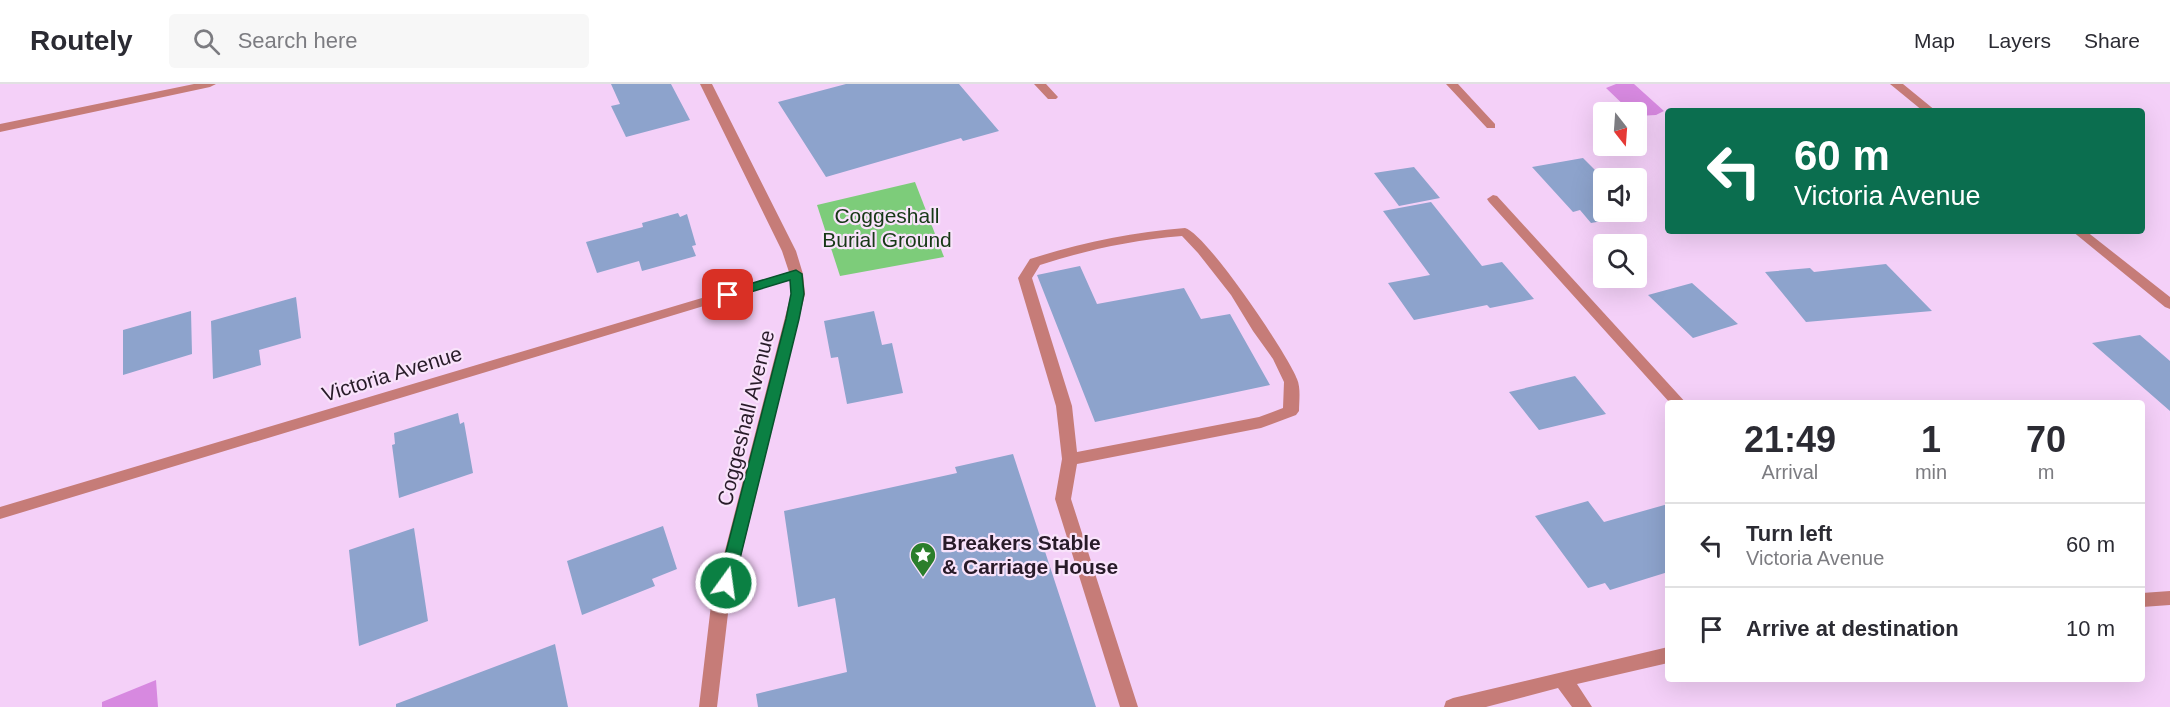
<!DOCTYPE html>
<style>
:root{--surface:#fff;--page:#f7f7f7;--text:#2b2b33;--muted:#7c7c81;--line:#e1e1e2}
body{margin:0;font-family:Arial,sans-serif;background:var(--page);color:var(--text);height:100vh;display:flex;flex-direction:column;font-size:22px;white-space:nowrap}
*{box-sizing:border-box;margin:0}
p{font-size:20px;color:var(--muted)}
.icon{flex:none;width:33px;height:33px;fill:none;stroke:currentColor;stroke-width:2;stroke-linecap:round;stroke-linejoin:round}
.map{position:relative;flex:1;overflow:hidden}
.drawer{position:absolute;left:1665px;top:316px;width:480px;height:282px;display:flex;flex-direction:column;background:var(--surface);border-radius:6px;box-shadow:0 6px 24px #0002}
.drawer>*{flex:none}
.banner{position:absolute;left:1665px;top:24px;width:480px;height:126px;border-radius:6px;box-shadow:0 6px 24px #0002;background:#0b6e4f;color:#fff;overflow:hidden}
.needle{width:39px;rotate:163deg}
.buttons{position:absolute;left:1593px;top:18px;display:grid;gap:12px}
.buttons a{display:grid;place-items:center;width:54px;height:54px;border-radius:6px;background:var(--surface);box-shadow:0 6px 24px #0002;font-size:30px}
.pin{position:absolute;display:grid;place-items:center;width:51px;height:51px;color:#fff;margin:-26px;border-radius:12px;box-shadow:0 3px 9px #0006}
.me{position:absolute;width:66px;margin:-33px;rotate:14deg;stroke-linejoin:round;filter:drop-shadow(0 0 4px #0008)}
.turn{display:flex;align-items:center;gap:21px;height:126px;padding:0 30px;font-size:27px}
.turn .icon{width:78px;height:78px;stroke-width:2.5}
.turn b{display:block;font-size:42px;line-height:51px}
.eta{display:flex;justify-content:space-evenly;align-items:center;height:102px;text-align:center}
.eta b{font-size:36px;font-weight:800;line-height:42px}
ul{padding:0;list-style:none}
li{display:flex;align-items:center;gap:18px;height:84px;padding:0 30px;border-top:2px solid var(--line)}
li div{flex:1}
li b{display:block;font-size:22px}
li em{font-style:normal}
header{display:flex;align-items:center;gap:36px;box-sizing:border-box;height:84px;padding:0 30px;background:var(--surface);border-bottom:2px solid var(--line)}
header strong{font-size:28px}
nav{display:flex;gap:33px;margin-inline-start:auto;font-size:21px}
.search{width:420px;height:54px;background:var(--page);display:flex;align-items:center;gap:15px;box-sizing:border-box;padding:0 21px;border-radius:6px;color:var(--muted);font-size:22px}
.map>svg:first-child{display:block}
.green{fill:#7dcc7a}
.water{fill:#d789e0}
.building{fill:#8da3cc}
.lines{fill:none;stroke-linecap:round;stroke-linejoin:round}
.minor{fill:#c67c78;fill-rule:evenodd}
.route{fill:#0b8043;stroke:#07532c;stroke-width:1.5}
.labels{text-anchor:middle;stroke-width:4.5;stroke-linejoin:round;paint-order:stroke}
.park-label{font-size:21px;fill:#173816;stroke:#f9e3fb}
.street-label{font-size:21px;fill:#281b29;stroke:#f9e3fb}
.poi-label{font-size:21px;font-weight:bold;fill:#281b29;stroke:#f9e3fb;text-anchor:start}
</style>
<header>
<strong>Routely</strong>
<div class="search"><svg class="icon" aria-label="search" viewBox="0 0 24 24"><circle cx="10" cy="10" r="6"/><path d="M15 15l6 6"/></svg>Search here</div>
<nav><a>Map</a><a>Layers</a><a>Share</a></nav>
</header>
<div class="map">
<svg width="2170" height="623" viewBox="0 0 2170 623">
<rect width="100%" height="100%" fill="#f4d0f8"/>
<!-- green -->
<path class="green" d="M915,98L944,173L840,192L817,121Z"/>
<!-- water -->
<path class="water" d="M1616,0H1634L1664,27L1656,31L1637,32L1636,28H1631L1606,4Z
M156,596L158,623H102V618Z"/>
<!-- building -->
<path class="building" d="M611,0H671L690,36L626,53L611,22L620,20Z
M846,0H959L999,47L963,57L961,54L826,93L778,18Z
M1583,74L1604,95V128H1634L1637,131L1591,139L1580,126L1573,128L1532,83Z
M1414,83L1440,114L1399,122L1374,89Z
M1431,118L1482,182L1502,178L1534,215L1490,224L1487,221L1414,236L1388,199L1430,191L1383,127Z
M678,129L680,133L687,130L696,161L692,162L696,172L642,187L639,177L597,189L586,158L643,143L642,139Z
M1886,180L1932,227L1806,238L1765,188L1810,184L1814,188Z
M1080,182L1097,220L1184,204L1201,235L1230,230L1270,301L1095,338L1037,191Z
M1692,199L1738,240L1693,254L1648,211Z
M296,213L301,254L259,266L261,281L213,295L211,237Z
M191,227L192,270L123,291V246Z
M874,227L882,261L892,259L903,309L847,320L838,273L831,274L824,237Z
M2140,251L2170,277V327L2092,259Z
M1575,292L1606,330L1539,346L1509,308Z
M458,329L460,340L464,338L473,389L399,414L392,361L395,360L394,349Z
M1013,370L1096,623H758L756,610L847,588L835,514L798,523L784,427L957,389L955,383Z
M1588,417L1604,438L1668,420V488L1610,506L1605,499L1588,504L1535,432Z
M663,442L677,485L652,495L655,502L582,531L567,477Z
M414,444L428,537L359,562L349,466Z
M555,560L568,623H396V620Z"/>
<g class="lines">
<!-- minor -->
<path class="minor" d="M194,0H216L210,3L0,48V40Z
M700,0H712L796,167L803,190L805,210L729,521L717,623H699L711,521L791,210L790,196L0,435V423L789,188L782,167Z
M1034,0H1046L1058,13L1056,15H1048Z
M1446,0H1458L1495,40V44H1487Z
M1890,0H1903L1936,27H1923Z
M1493,111L1497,112L1687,320H1671L1489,118L1487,115Z
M1185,144C1207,150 1288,271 1297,295C1301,304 1299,317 1299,327L1296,331L1261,344L1077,380L1071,415L1138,623H1120L1055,415L1062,375L1056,322L1018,194L1030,175C1081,159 1132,148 1185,144ZM1182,152L1198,169L1231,211L1253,247L1273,275L1284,298L1283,324L1259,333L1077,368L1072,322L1032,194L1040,181C1086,166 1133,156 1182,152Z
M2072,147H2086L2170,213V225L2165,223Z
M2170,507V521L2142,523V509Z
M1668,563V579L1577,600L1592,623H1572L1558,604L1486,623H1444L1446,617L1453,614Z"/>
</g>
<!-- route -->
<path class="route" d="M796,186L802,190L804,210L799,235L734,499L732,503L726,505L720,503L718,499L786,235L791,210L790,196L728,215L722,211L723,208Z"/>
<!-- icons -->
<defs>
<g id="sight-pin" transform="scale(1.35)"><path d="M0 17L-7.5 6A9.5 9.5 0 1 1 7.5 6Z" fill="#2b7e2b" stroke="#f9e3fb"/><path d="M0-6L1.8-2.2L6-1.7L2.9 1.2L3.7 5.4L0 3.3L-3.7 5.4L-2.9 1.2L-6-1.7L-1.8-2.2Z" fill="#fff"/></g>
</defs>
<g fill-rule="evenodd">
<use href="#sight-pin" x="923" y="471"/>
</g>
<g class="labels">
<!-- park labels -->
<g class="park-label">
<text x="887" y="139">Coggeshall<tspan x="887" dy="24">Burial Ground</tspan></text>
</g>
<!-- street labels -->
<g class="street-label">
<text transform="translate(392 290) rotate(-17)" y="7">Victoria Avenue</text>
<text transform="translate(746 334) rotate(-76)" y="7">Coggeshall Avenue</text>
</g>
<!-- poi labels -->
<g class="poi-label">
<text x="942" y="466">Breakers Stable<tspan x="942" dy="24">&amp; Carriage House</tspan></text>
</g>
</g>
</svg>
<div class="buttons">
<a><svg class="needle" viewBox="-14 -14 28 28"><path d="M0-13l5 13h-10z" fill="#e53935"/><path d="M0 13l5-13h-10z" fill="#7c7c81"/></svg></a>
<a><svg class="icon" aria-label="sound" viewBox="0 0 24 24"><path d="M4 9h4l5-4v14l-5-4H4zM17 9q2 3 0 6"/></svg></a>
<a><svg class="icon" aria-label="search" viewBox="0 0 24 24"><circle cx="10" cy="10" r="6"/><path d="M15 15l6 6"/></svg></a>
</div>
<div class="pin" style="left:728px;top:211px;background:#d93025"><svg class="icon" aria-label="arrive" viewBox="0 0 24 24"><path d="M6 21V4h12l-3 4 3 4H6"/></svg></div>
<svg class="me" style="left:726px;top:499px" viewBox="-20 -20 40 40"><circle r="17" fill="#0b8043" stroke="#fff" stroke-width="3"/><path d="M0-11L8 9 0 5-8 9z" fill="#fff"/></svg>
<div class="banner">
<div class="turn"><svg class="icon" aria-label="left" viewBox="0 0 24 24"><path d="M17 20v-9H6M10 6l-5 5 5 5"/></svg><div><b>60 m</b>Victoria Avenue</div></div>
</div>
<section class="drawer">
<div class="eta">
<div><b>21:49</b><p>Arrival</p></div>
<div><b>1</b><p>min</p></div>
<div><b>70</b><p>m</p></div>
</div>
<ul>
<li><svg class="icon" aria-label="left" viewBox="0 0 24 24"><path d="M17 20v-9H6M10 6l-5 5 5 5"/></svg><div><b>Turn left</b><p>Victoria Avenue</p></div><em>60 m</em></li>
<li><svg class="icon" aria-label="arrive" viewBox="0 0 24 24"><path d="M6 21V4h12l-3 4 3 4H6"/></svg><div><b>Arrive at destination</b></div><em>10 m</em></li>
</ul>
</section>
</div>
